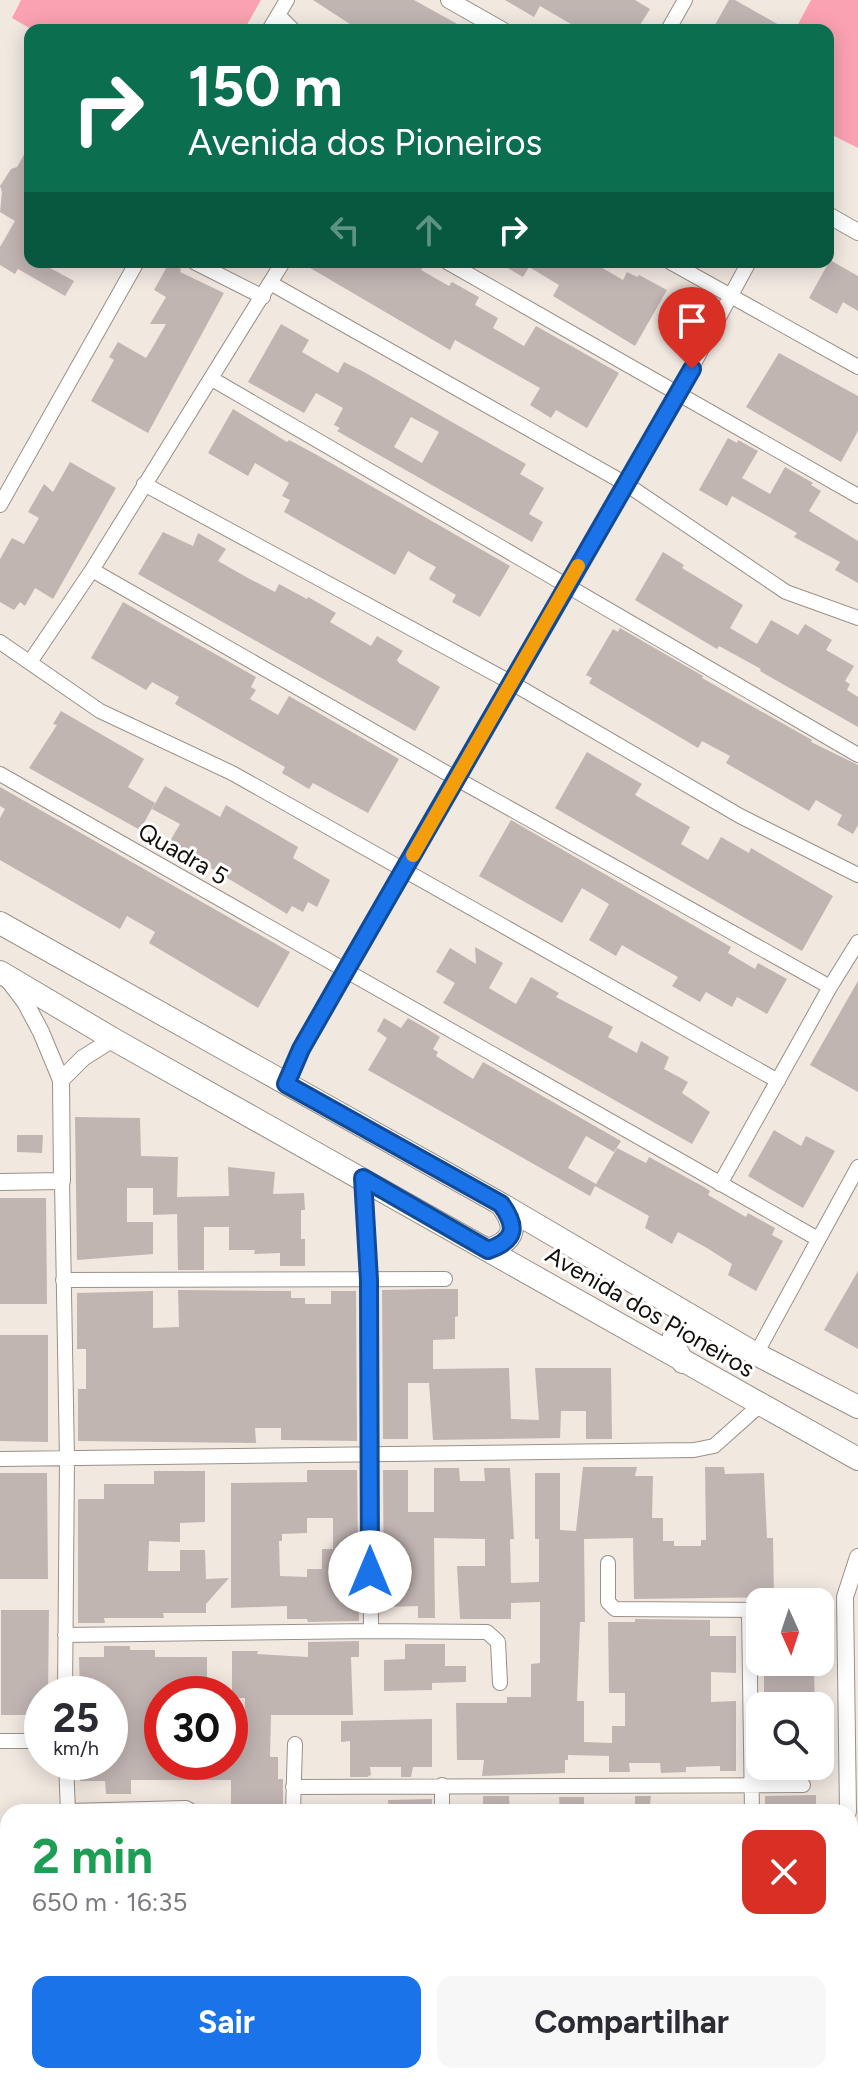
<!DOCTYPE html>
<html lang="pt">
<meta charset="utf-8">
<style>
:root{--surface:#fff;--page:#f7f7f7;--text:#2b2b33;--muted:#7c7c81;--accent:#1a73e8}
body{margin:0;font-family:Figtree,sans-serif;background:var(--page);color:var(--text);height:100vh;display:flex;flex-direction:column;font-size:30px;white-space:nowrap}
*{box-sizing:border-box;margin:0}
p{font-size:26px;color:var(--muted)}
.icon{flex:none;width:44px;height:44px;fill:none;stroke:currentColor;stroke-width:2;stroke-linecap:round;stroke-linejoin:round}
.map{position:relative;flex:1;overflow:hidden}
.details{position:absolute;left:0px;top:1804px;width:858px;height:280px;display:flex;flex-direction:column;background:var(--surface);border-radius:24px 24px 0 0;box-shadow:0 4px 20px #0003}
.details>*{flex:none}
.hud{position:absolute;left:24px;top:24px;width:810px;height:244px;border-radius:16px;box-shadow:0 4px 20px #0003;background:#0b6e4f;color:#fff;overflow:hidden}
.needle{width:52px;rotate:177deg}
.fabs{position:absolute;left:746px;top:1588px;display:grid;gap:16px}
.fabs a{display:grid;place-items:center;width:88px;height:88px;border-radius:16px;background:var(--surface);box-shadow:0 4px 20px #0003;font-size:40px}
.speed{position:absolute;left:24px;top:1676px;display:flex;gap:16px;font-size:40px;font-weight:700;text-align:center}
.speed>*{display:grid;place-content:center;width:104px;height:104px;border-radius:50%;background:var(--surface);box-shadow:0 4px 20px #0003;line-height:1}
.speed small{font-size:20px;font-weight:400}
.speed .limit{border:12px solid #d22;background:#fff;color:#111}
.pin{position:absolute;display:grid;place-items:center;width:68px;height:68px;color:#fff;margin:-82px -34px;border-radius:50% 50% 50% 0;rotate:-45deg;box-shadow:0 0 8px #0007}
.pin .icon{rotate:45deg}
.me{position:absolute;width:88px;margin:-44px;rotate:0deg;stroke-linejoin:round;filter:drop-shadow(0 0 6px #0008)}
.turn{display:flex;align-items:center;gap:28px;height:168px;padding:0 32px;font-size:36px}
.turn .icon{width:104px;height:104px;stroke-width:2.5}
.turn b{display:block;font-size:56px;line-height:68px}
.lanes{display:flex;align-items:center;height:76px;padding:0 32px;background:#0003;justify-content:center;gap:40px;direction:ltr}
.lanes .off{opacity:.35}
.round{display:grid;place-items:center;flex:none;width:84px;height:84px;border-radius:16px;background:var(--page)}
.headline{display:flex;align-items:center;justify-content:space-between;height:136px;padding:0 32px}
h1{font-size:48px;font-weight:700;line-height:60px;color:#1e9e55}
.cta{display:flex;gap:16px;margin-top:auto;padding:16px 32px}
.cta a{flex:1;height:92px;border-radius:16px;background:var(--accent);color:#fff;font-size:32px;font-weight:700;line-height:92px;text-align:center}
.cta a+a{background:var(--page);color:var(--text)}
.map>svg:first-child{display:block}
.green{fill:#fba2b2}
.building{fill:#c1b5b2;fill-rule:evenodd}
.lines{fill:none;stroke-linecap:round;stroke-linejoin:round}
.minor-casing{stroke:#999189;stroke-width:16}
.tertiary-casing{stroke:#999189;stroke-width:18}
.primary-casing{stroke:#999189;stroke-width:24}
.minor{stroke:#fff;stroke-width:14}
.tertiary{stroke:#fff;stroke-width:16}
.primary{stroke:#fff;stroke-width:22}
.route-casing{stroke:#114b97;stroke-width:20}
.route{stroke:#1a73e8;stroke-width:14}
.slow{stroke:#f59e0b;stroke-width:14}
.labels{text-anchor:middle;stroke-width:6;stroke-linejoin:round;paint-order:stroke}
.street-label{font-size:24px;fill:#120f0c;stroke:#fff}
</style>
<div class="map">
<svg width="858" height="2084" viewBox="0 0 858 2084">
<rect width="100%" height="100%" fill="#f1e8e0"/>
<!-- green -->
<path class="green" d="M21,0H261L244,30H33L12,18Z
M811,0H858V148L828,133V30H795Z"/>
<!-- building -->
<path class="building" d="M313,0H414L468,30H359Z
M505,0H635L650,9L637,30H581L540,6L534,17Z
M729,0H735L788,30H712Z
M30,144V262H39L74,281L65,296L18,269L15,274L0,265V247L15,221L0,212L2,192L0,186L11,169L17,167Z
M830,260L858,276V311L843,302L837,314L809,298Z
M300,262H368L376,267L380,262H426L421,270L449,286L452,282L479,297L475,305L498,318L493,328L524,346L536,326L619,373L587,428L556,410L551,418L530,405L540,388L455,340L450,350Z
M497,262H592L623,280L627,272L637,277L639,275L667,290L635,346L553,296L559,285L529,267L523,277Z
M169,263L181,269L180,272L224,293L148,433L91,401L114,360L109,357L118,342L146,358L154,345L166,324H150L166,297L154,290Z
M281,324L309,340L302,352L338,373L344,362L364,372L526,464L520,474L544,488L529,514L543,522L532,542L337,431L340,428L334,425L343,408L316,393L304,413L248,382ZM411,417L439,432L422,463L394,447Z
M779,353L858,396V431L841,462L746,407Z
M233,409L287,442L289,440L317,455L510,566L480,617L452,602L456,595L429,579L436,567L423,560L408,551L395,575L284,512L290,500L282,496L289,483L255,463L248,476L208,453Z
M728,438L737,443L738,440L758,451L742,478L770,494L785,467L813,483L811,485L821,491L809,511L858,541V583L835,570L840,562L794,537L797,533L732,496L727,506L699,490Z
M70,462L116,488L53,599L35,588L25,606L20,602L14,610L0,602V559L12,538L24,544L39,518L28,512L44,484L53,492Z
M163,532L193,546L198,533L226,549L218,561L248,578L275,592L279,584L307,599L308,597L336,613L330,622L371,646L377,636L403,651L397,660L399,663L440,687L415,731L138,574Z
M663,552L684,565L682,568L743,605L730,628L757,644L771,620L798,635L805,624L832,640L826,650L854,666L845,681L850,684L847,690L858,697V727L760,671L761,669L719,646L717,649L635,600Z
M123,602L256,677L251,687L256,690L250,699L278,715L289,696L399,759L368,813L313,783L309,789L282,773L285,767L175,704L179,697L152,682L146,690L91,658Z
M620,628L703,676L702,678L812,740L811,742L858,765V825L853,834L837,825L842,815L816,800L809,811L726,763L730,756L702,741L698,748L589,683L592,678L586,675L613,629L618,632Z
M61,711L144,759L128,787L155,803L140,830L29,768L57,725L53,724Z
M587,752L642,784L635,795L690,827L681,844L708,860L721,837L749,853L751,848L833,896L802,951L555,808Z
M165,786L220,817L226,805L298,847L293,858L330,880L317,907L308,902L303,912L292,906L287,914L204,864L203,866L166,848L180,824L152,809Z
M0,787L290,952L258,1008L149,943L155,932L127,916L120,929L0,860V818L5,809L0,806Z
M511,820L731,947L728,953L755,969L758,963L787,979L767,1014L737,997L732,1007L706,992L700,1002L672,986L678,977L632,951L622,945L616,956L589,940L609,904L582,888L562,923L479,876Z
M475,947L503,963L489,988L516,1004L531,977L559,993L556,997L613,1027L608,1037L637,1053L641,1041L669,1057L664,1069L688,1082L682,1093L710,1112L692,1144L443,1003L455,983L436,972L450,948L476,964Z
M858,981V1092L810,1065Z
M384,1018L401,1028L408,1018L429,1030L440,1037L433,1049L438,1052L436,1056L473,1079L483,1062L621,1141L614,1152L586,1136L568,1168L596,1184L617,1148L646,1163L649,1157L704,1187L710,1191L708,1195L746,1217L748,1213L775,1228L772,1235L783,1241L756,1291L728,1275L732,1264L707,1248L678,1232L672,1244L645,1228L649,1216L617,1198L595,1186L590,1196L368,1070L387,1038L377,1031Z
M75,1117L140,1118L141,1156L178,1157L177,1197L229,1196L228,1167L275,1172L273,1194L304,1193L305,1210H301V1239H305V1266H280V1253L254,1254L255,1250H229V1227H204V1270H178L177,1214L153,1215V1188H127V1222H153V1254L77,1260Z
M774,1130L801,1146L806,1136L835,1151L803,1208L748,1176Z
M17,1135H43L42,1153L17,1152Z
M0,1198H46L47,1304H0Z
M858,1271V1349L824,1330Z
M432,1289H458V1316L455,1317V1339L433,1340V1369L509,1368L511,1419L539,1420L535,1368H611L612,1439H586V1411H561L560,1438L433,1440L429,1383H408V1439H383L382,1290Z
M178,1290L291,1291V1298H305V1304H331V1291H356L357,1441L281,1440V1428H255L256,1443L78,1441V1389H86V1349H77V1293L153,1291V1328L179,1327Z
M0,1335H48V1442L0,1441Z
M583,1467H637L635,1476H653L652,1518H663V1541H674V1546H701V1540H706L705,1467H724L725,1474L764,1473L767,1538H773L774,1597L634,1599L633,1538L584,1539L585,1622H580L577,1701H584V1742L612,1743V1726H625V1693H609L608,1622H635V1619L710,1620V1636H736V1673L711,1672V1702L736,1701V1771H720V1766L686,1767V1772L661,1773L660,1763H629L630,1772H609V1756L568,1755V1760H565V1773L482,1776L484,1760H457L456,1703H507V1697H531V1664L540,1663V1602L511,1603V1619H460L457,1566H485V1539L434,1538L435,1618H418V1606L384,1607L383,1470H408V1512H434V1468H459L460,1481H485L484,1468H510L514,1539H510L511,1583L539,1582V1539H535V1473H560V1530L576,1531Z
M307,1470H357L359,1621L308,1622L307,1619H287V1606L231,1608V1483L307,1482ZM307,1518H333V1549H322V1569H307V1577L280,1576L279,1541H282V1534L307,1533Z
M154,1471H205V1522L180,1523V1542L149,1541L148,1571H180V1550H205L206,1579L229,1578L206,1604V1613H163L164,1618H104L105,1623H78V1499H104V1484H154Z
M0,1473H47L48,1579H0Z
M1,1610H49L48,1694H42V1715H1Z
M359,1641V1657H351L353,1715H271L270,1757H278V1779H283V1812H231V1780H131V1794H106L105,1781H80V1768H87V1762H110V1694H80L79,1657H104V1646H130V1650H155V1657H207V1694H162V1716H156V1762H200V1766L230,1767V1756H238V1736H244L245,1698H232V1651H258L257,1654L308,1657V1642Z
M405,1644H445V1666H466V1682L432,1683V1690L384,1691V1660L405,1659Z
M764,1662H807V1673H814L815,1706H789V1695H764Z
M432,1719V1767H413L411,1777H401V1767H370L371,1775L367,1777H350V1741L341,1742V1721Z
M816,1795V1812H765V1796Z
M483,1796H509L510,1812H483Z
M635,1796H651L649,1812H635Z
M559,1797H584V1812H560Z
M432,1799V1812H389L388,1800Z"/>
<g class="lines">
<!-- minor casing -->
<g class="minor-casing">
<path id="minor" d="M278,15L293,30
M269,30L287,0
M668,30L685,0
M194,262L263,297
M447,262L858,496
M670,262L858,367
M272,284L626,484L786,592L858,618
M212,379L858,755
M144,484L512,683L740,816L858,875
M0,505L137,262
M92,570L457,779L830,987
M0,642L100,711L232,773L778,1081
M30,662L92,570L283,262
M0,774L818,1239
M286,1084L301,1049L678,393L749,262
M363,1178L369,1280L371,1631L487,1632L498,1642L500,1683
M62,1181L67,1459L65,1694
M720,1184L830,987L858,942
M63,1280L445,1279
M756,1354L858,1167
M0,1459L694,1450L714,1446L760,1405
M608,1563V1602L615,1609L760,1610
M749,1611L752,1812
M65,1635L371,1631
M0,1741H42
M66,1762L68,1812
M442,1785V1812
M293,1787L803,1785
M68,1811L186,1808L193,1812
M293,1812L295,1744
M71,2076V2084
M445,2076V2084
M752,2076V2084"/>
</g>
<!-- tertiary casing -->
<g class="tertiary-casing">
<path id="tertiary" d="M449,0L502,30
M828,215L858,232
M61,1080L83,1058L113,1039
M0,1182L62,1181L61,1080L41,1032L25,1002L9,981
M848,1812L845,1597L858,1557
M850,1946L851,2084"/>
</g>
<!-- primary casing -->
<g class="primary-casing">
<path id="primary" d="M0,923L501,1204L756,1354L858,1407
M0,972L113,1039L858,1459
M488,1250C517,1240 517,1226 501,1204
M683,1362C675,1347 667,1339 681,1326H706"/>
</g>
<!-- minor -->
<use href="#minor" class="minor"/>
<!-- tertiary -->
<use href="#tertiary" class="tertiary"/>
<!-- primary -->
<use href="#primary" class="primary"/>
</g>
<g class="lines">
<!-- route casing -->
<g class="route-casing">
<path id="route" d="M370,1572L369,1280L363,1178L488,1250C517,1240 517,1226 501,1204L286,1084L301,1049L345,972L692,369"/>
</g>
<!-- route -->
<use href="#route" class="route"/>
<!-- slow -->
<path class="slow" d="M413,855L578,566"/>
</g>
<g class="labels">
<!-- street labels -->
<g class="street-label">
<text transform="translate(183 854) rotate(30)" y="8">Quadra 5</text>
<text transform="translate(650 1312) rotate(30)" y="8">Avenida dos Pioneiros</text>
</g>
</g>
</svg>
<div class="fabs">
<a><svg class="needle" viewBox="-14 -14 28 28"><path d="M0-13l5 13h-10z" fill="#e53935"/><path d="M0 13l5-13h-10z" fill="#7c7c81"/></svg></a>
<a><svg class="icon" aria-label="search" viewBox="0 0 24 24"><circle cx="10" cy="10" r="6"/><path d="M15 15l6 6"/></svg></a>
</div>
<div class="speed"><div>25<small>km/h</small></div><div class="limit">30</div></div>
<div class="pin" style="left:692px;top:369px;background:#d93025"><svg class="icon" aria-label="arrive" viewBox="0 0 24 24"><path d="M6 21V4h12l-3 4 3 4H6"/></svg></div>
<svg class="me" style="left:370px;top:1572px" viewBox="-20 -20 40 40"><circle r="19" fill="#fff"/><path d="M0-13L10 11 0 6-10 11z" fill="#1a73e8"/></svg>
<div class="hud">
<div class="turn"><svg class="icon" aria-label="right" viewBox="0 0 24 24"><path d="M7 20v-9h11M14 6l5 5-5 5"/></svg><div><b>150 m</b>Avenida dos Pioneiros</div></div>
<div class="lanes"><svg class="icon off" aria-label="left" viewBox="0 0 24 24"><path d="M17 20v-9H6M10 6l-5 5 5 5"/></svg><svg class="icon off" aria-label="ahead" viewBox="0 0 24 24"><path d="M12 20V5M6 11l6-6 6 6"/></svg><svg class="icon" aria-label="right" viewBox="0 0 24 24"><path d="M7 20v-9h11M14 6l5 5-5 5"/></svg></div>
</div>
<section class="details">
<div class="headline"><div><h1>2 min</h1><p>650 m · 16:35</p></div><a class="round" style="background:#d93025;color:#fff"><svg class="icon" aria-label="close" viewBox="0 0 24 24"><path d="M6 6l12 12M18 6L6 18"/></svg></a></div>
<div class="cta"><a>Sair</a><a>Compartilhar</a></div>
</section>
</div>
